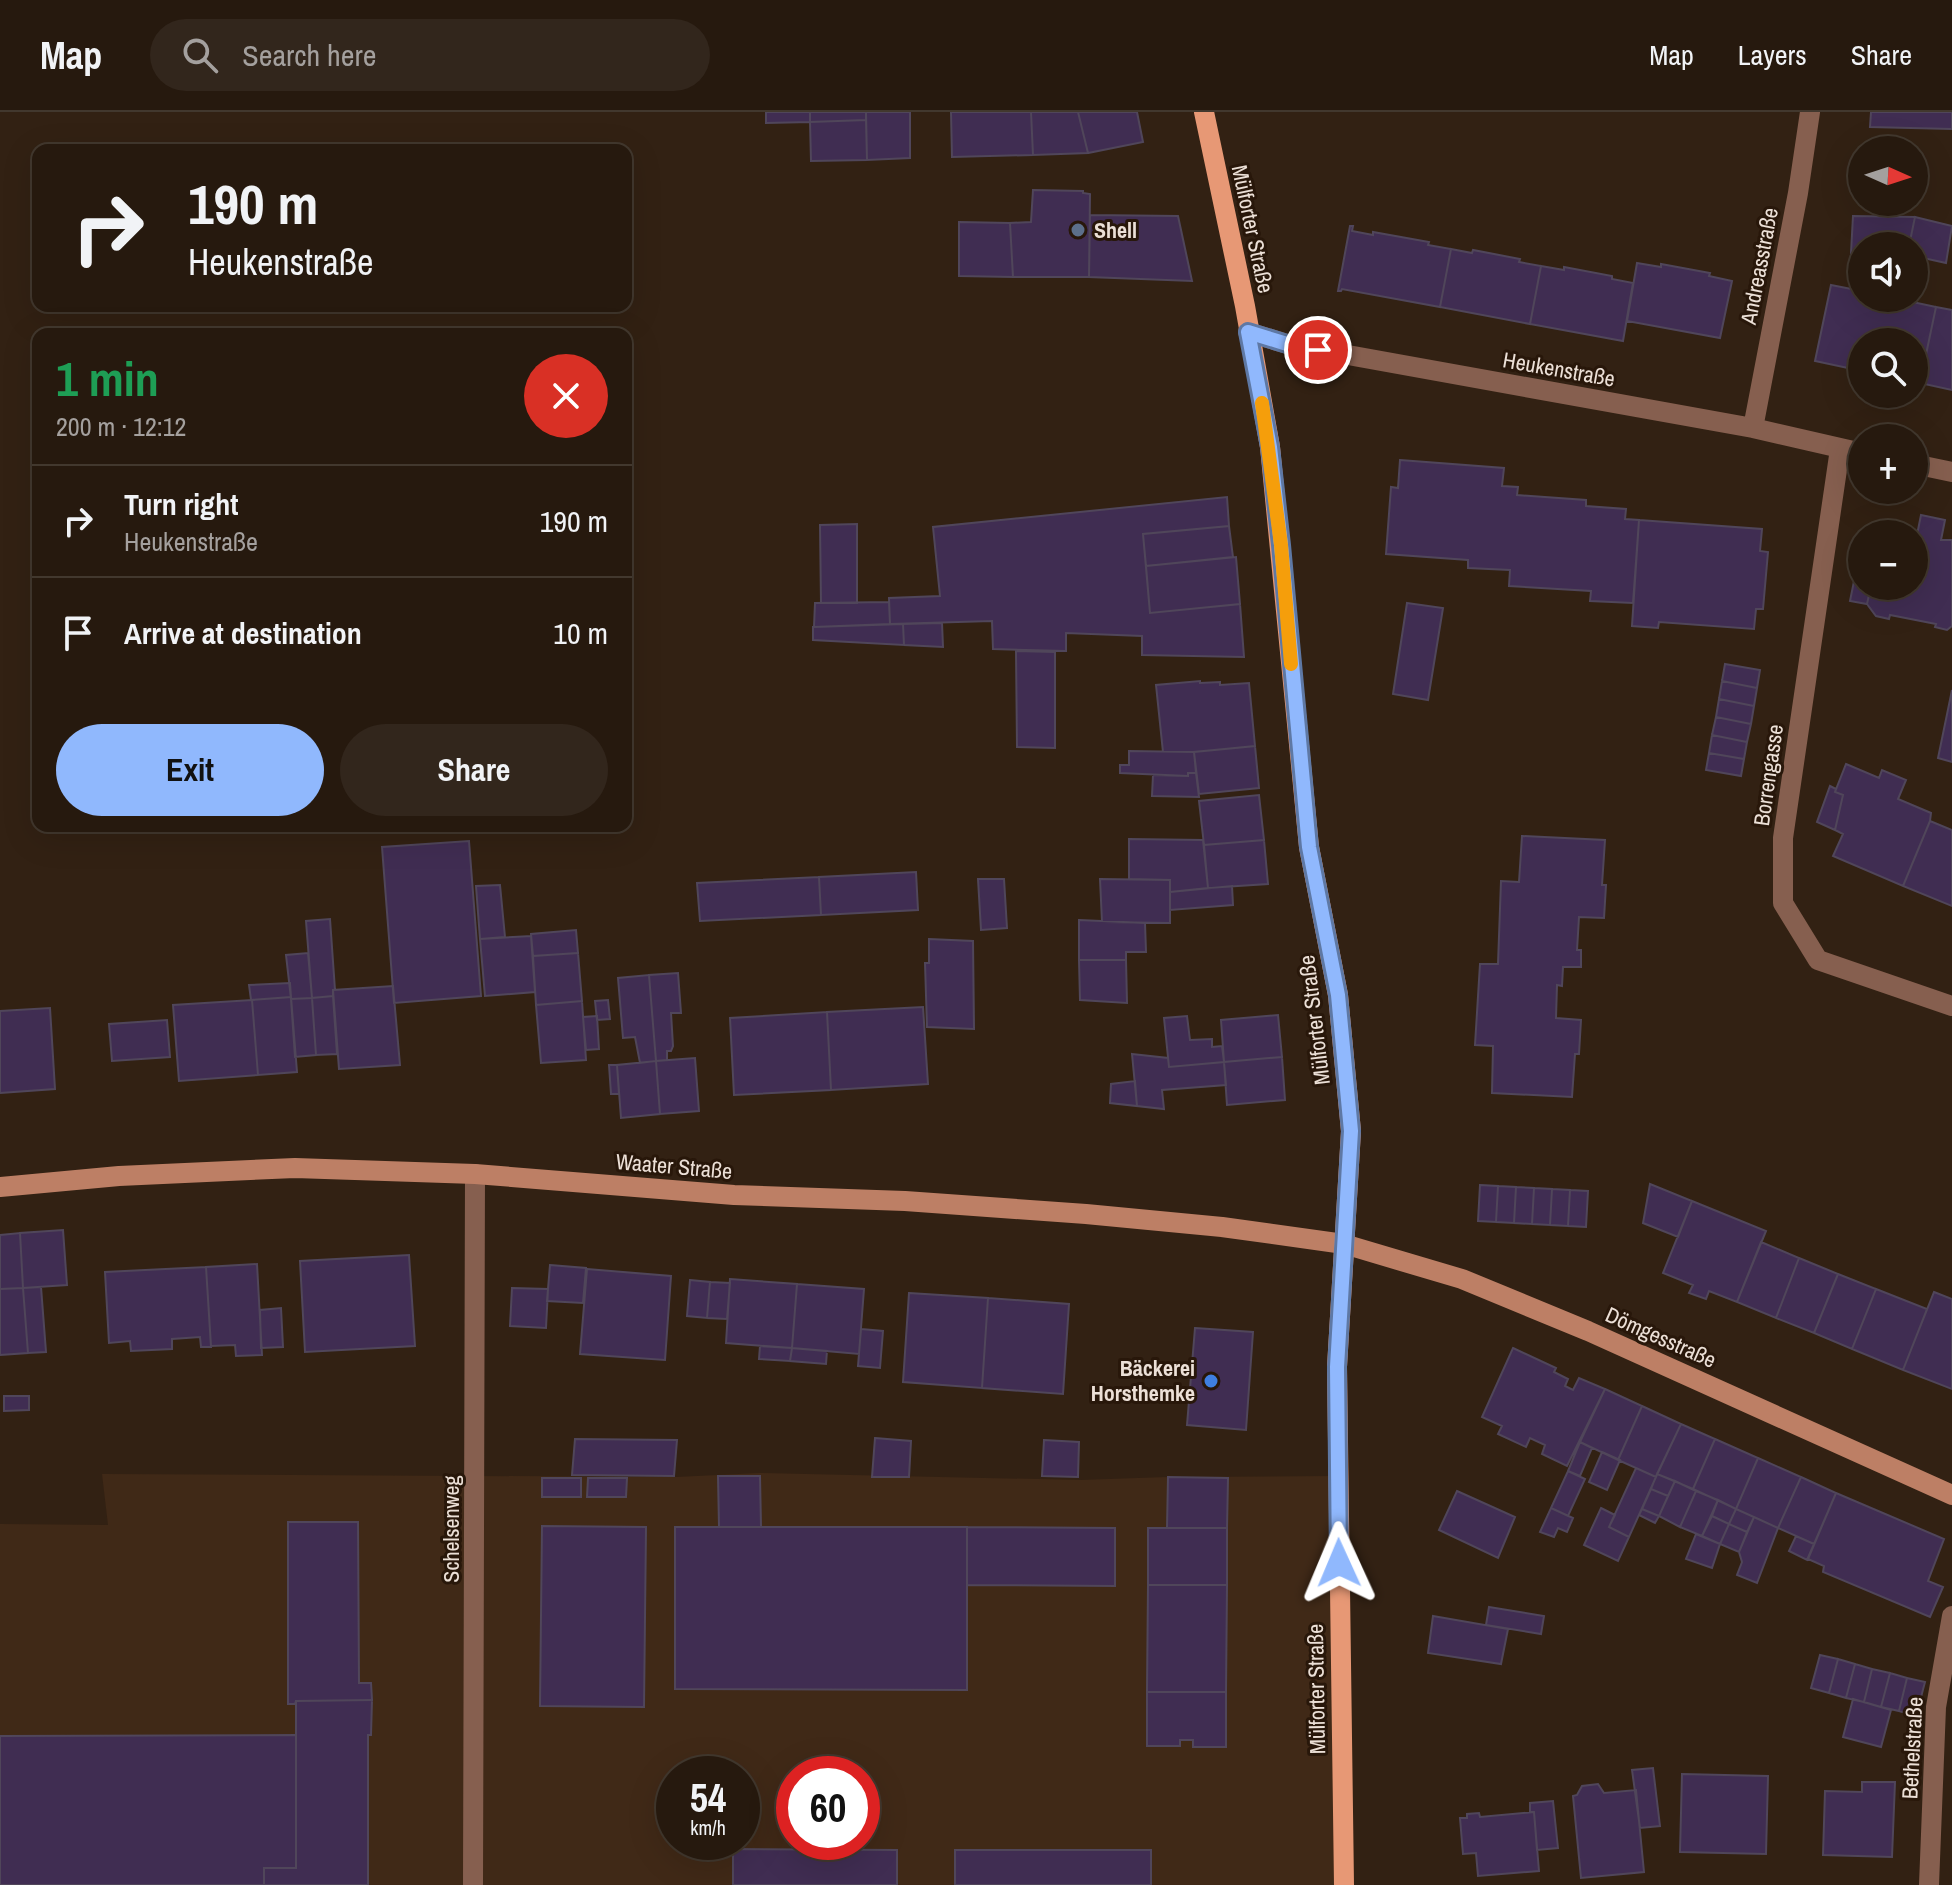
<!DOCTYPE html>
<meta charset="utf-8">
<style>
:root{--surface:#26190e;--page:#32261c;--text:#f1f3f6;--muted:#a4a09e;--line:#42382e;--accent:#90b8fd}
body{margin:0;font-family:"Archivo Narrow",sans-serif;background:var(--page);color:var(--text);height:100vh;display:flex;flex-direction:column;font-size:30px;white-space:nowrap}
*{box-sizing:border-box;margin:0}
p{font-size:26px;color:var(--muted)}
.icon{flex:none;width:44px;height:44px;fill:none;stroke:currentColor;stroke-width:2;stroke-linecap:round;stroke-linejoin:round}
.map{position:relative;flex:1;overflow:hidden}
.details{position:absolute;left:32px;top:216px;width:600px;height:504px;display:flex;flex-direction:column;background:var(--surface);border-radius:16px;box-shadow:0 8px 32px #0002,0 0 0 2px var(--line)}
.details>*{flex:none}
.banner{position:absolute;left:32px;top:32px;width:600px;height:168px;border-radius:16px;box-shadow:0 8px 32px #0002,0 0 0 2px var(--line);background:#26190e;color:var(--text);overflow:hidden}
.needle{width:52px;rotate:93deg}
.tools{position:absolute;left:1848px;top:24px;display:grid;gap:16px}
.tools a{display:grid;place-items:center;width:80px;height:80px;border-radius:50%;background:var(--surface);box-shadow:0 8px 32px #0002,0 0 0 2px var(--line);font-size:40px}
.speed{position:absolute;left:656px;top:1644px;display:flex;gap:16px;font-size:40px;font-weight:700;text-align:center}
.speed>*{display:grid;place-content:center;width:104px;height:104px;border-radius:50%;background:var(--surface);box-shadow:0 8px 32px #0002,0 0 0 2px var(--line);line-height:1}
.speed small{font-size:20px;font-weight:400}
.speed .limit{border:12px solid #d22;background:#fff;color:#111}
.pin{position:absolute;display:grid;place-items:center;width:68px;height:68px;color:#fff;margin:-34px;border:4px solid #fff;border-radius:50%;box-shadow:0 2px 8px #0007}
.me{position:absolute;width:88px;margin:-44px;rotate:359deg;stroke-linejoin:round;filter:drop-shadow(0 0 6px #0008)}
.turn{display:flex;align-items:center;gap:28px;height:168px;padding:0 24px;font-size:36px}
.turn .icon{width:104px;height:104px;stroke-width:2.5}
.turn b{display:block;font-size:56px;line-height:68px}
.round{display:grid;place-items:center;flex:none;width:84px;height:84px;border-radius:42px;background:var(--page)}
.head{display:flex;align-items:center;justify-content:space-between;height:136px;padding:0 24px}
h1{font-size:48px;font-weight:700;line-height:60px;color:#1e9e55}
.action{display:flex;gap:16px;margin-top:auto;padding:16px 24px}
.action a{flex:1;height:92px;border-radius:48px;background:var(--accent);color:#111;font-size:32px;font-weight:700;line-height:92px;text-align:center}
.action a+a{background:var(--page);color:var(--text)}
ul{padding:0;list-style:none}
li{display:flex;align-items:center;gap:24px;height:112px;padding:0 24px;border-top:2px solid var(--line)}
li div{flex:1}
li b{display:block;font-size:30px}
li em{font-style:normal}
header{display:flex;align-items:center;gap:48px;box-sizing:border-box;height:112px;padding:0 40px;background:var(--surface);border-bottom:2px solid var(--line)}
header strong{font-size:38px}
nav{display:flex;gap:44px;margin-inline-start:auto;font-size:28px}
.search{width:560px;height:72px;background:var(--page);display:flex;align-items:center;gap:20px;box-sizing:border-box;padding:0 28px;border-radius:44px;color:var(--muted);font-size:30px}
.map>svg:first-child{display:block}
.built{fill:#402917;fill-rule:evenodd}
.building{fill:#402d52;stroke:#50465a;stroke-width:2}
.lines{fill:none;stroke-linecap:round;stroke-linejoin:round}
.minor{stroke:#865f4f;stroke-width:20}
.secondary{stroke:#bd7f65;stroke-width:20}
.primary{stroke:#e79875;stroke-width:20}
.route-casing{stroke:#5e78a4;stroke-width:20}
.route{stroke:#90b8fd;stroke-width:14}
.slow{stroke:#f59e0b;stroke-width:14}
.service-dot{fill:#5c6f8a;stroke:#28170a;stroke-width:3}
.shop-dot{fill:#3f7fe0;stroke:#28170a;stroke-width:3}
.labels{text-anchor:middle;stroke-width:6;stroke-linejoin:round;paint-order:stroke}
.street-label{font-size:22px;fill:#ece0d7;stroke:#28170a}
.poi-label{font-size:22px;font-weight:bold;fill:#ece0d7;stroke:#28170a;text-anchor:start}
</style>
<header>
<strong>Map</strong>
<div class="search"><svg class="icon" aria-label="search" viewBox="0 0 24 24"><circle cx="10" cy="10" r="6"/><path d="M15 15l6 6"/></svg>Search here</div>
<nav><a>Map</a><a>Layers</a><a>Share</a></nav>
</header>
<div class="map">
<svg width="1952" height="1773" viewBox="0 0 1952 1773">
<rect width="100%" height="100%" fill="#322113"/>
<!-- built -->
<path class="built" d="M759,1361L1081,1368L1167,1365L1336,1364L1346,1773H0V1412L108,1413L102,1362L676,1365ZM674,1662H742V1730H674ZM794,1662H862V1730H794Z"/>
<!-- building -->
<path class="building" d="M766,0H810V10L766,11Z
M810,0H866V8L810,10Z
M866,0H910V46L867,48Z
M951,0H1031L1033,43L952,45Z
M1031,0H1078L1088,41L1033,43Z
M1078,0H1137L1143,30L1088,41Z
M1871,0H1952V17L1870,15Z
M866,8L867,48L811,49L810,10Z
M1033,78L1083,79V81L1090,82L1089,165H1013L1010,111L1031,110Z
M1090,103L1178,104L1192,169L1089,165Z
M1853,104L1915,105L1909,134H1862V141H1851Z
M1915,105L1952,114L1946,151L1914,144V134H1909Z
M959,110L1010,111L1013,165L959,164Z
M1350,114H1353L1352,119L1373,123V120L1429,130L1428,133L1451,137L1440,195L1342,177L1341,179H1338Z
M1451,137L1472,141L1473,138L1520,147L1519,150L1541,154L1530,212L1440,195Z
M1637,151L1661,155V152L1710,161L1709,164L1732,169L1720,226L1627,209Z
M1541,154L1564,158V155L1612,164V167L1633,171L1623,229L1530,212Z
M1831,173L1862,179V186H1894L1936,195L1920,271L1914,270V230H1862V259L1815,249Z
M1936,195L1952,198V278L1920,271Z
M1400,348L1504,356L1502,374L1518,375L1517,383L1586,388V394L1626,397L1625,407L1639,408L1633,491L1590,489L1591,479L1509,474L1510,458L1468,456V448L1386,442L1391,375L1398,376Z
M1227,385L1229,414L1143,422L1150,501L1240,492L1244,545L1142,543V524L1066,521V539L993,537L992,509L890,512L889,486L940,484L933,415Z
M1921,403L1945,408L1941,428H1952V514L1947,518L1935,515L1936,512L1890,503L1889,507L1876,504L1867,492L1871,474H1914V423H1917Z
M1639,408L1762,417L1760,439L1768,440L1763,497H1756L1754,517L1659,510L1658,516L1632,514Z
M857,412V491H821L820,413Z
M1229,414L1233,445L1146,454L1143,422Z
M1888,416L1906,419L1910,422H1882L1883,417Z
M1862,430V474H1871L1867,492L1850,489Z
M1236,445L1240,492L1150,501L1146,454Z
M889,490L890,512L814,515L815,491Z
M1407,491L1443,496L1428,588L1393,582Z
M942,511L943,535L904,533L903,512Z
M903,512L904,533L813,528V515Z
M1016,539L1055,540V636L1017,635Z
M1725,552L1760,558L1757,576L1722,569Z
M1200,569V571L1220,570V573L1249,571L1255,634L1194,640H1163L1156,573Z
M1722,569L1757,576L1754,594L1719,587Z
M1952,578V650L1938,646Z
M1719,587L1754,594L1751,612L1716,605Z
M1716,605L1751,612L1747,630L1712,623Z
M1712,623L1747,630L1744,647L1709,641Z
M1255,634L1259,676L1199,682L1194,640Z
M1129,639L1194,640L1196,661H1188V664L1120,661V653H1129Z
M1709,641L1744,647L1741,664L1706,658Z
M1846,652L1879,666L1882,658L1906,668L1898,687L1931,701L1930,709L1903,774L1833,744L1843,722L1835,718L1843,683L1835,680Z
M1188,661H1196L1199,685L1152,684L1153,663L1188,664Z
M1830,674L1836,677L1835,680L1843,683L1835,718L1817,710Z
M1259,683L1264,728L1204,733L1199,689Z
M1930,709L1952,718V794L1903,774Z
M1522,724L1605,728L1602,773H1606L1604,806L1579,805L1577,838H1581V855H1563L1562,874L1557,873L1556,906L1581,908L1579,942H1575L1572,985L1492,981L1493,934L1475,933L1480,852H1498L1501,769L1519,770Z
M1129,727L1203,728L1208,776L1170,780V768L1129,767Z
M1264,728L1268,772L1208,776L1204,733Z
M469,729L481,884L394,891L382,735Z
M916,760L918,798L821,803L819,765Z
M819,765L821,803L700,809L697,771Z
M978,767H1004L1007,816L981,818Z
M1100,767L1170,768V811L1102,810Z
M500,773L505,825L480,827L476,774Z
M1232,774L1233,793L1170,798V780Z
M330,807L335,878H333V884L312,886L306,809Z
M1079,808L1145,811L1146,840H1126V848H1079Z
M576,818L578,841L533,844L531,822Z
M531,824L535,880L485,884L480,827Z
M929,827L973,829L974,917L927,915L925,851H929Z
M308,841L312,886L291,887L286,843Z
M578,841L582,889L536,893L533,844Z
M1079,848H1126L1127,891L1080,888Z
M678,861L681,901H671L673,934L671,939H667V948L656,949L649,863Z
M649,863L656,949L640,951L635,925L623,926L618,866Z
M290,871L291,885L251,888L249,873Z
M393,874L400,953L339,957L333,878Z
M333,884L337,942L316,943L312,886Z
M291,885L297,960L258,963L252,888Z
M312,886L316,943L295,945L291,887Z
M252,888L258,963L179,969L173,893Z
M608,888L610,907L597,908L595,889Z
M582,889L586,948L541,951L536,893Z
M923,895L928,972L831,978L827,900Z
M50,896L55,977L0,981V899Z
M827,900L831,978L734,983L730,906Z
M1278,903L1282,945L1224,950L1221,908Z
M597,904L599,937L586,938L583,905Z
M1187,904L1190,928L1212,927V935L1222,934L1224,950L1169,955L1164,906Z
M167,908L170,945L112,949L109,912Z
M1132,942L1168,946L1169,955L1224,950L1226,973L1162,978L1164,997L1137,994Z
M1282,945L1285,988L1227,993L1224,950Z
M695,946L699,999L660,1002L656,949Z
M656,949L660,1002L621,1006L617,953Z
M609,953H617L619,982H611Z
M1135,969L1137,994L1110,991L1111,972Z
M1650,1072L1692,1089L1678,1125L1643,1111Z
M1480,1073L1498,1074L1496,1110L1478,1109Z
M1498,1074L1516,1075L1514,1111L1496,1110Z
M1516,1075L1534,1076L1532,1112L1514,1111Z
M1534,1076L1552,1077L1550,1113L1532,1112Z
M1552,1077L1570,1078L1568,1114L1550,1113Z
M1570,1078L1588,1079L1586,1115L1568,1114Z
M1692,1089L1766,1119L1737,1190L1709,1179L1706,1187L1689,1181L1693,1173L1663,1161Z
M63,1118L67,1173L23,1176L20,1121Z
M20,1121L23,1176L0,1177V1123Z
M1761,1130L1799,1146L1776,1206L1737,1190Z
M409,1143L415,1234L305,1240L300,1149Z
M1799,1146L1838,1162L1814,1221L1776,1206Z
M257,1152L262,1243L236,1244L235,1233L211,1234L206,1155Z
M550,1153L586,1156L583,1191L547,1189Z
M206,1155L211,1235H201L200,1225L172,1227V1237L131,1239L130,1229L109,1231L105,1160Z
M587,1157L671,1164L665,1248L580,1242Z
M1838,1162L1876,1177L1852,1237L1814,1221Z
M730,1167L797,1172L792,1236L726,1231Z
M690,1168L710,1170L707,1206L687,1204Z
M710,1170L730,1171L727,1207L707,1206Z
M797,1172L864,1177L859,1242L792,1236Z
M41,1175L46,1240L28,1241L23,1176Z
M23,1176L28,1241L0,1243V1177Z
M512,1176L548,1177L546,1216L510,1214Z
M1876,1177L1927,1197L1903,1258L1852,1237Z
M1934,1180L1952,1187V1277L1903,1258Z
M909,1181L988,1186L982,1276L903,1270Z
M988,1186L1069,1192L1063,1282L982,1276Z
M281,1196L283,1235L261,1236L260,1198Z
M1195,1216L1253,1220L1246,1318L1187,1313Z
M861,1217L883,1219L880,1256L858,1254Z
M760,1234L792,1236L790,1249L759,1247Z
M792,1236L827,1239L826,1252L790,1249Z
M1513,1236L1556,1256L1554,1260L1568,1267L1565,1274L1573,1278L1579,1266L1605,1277L1567,1354L1542,1342L1545,1333L1530,1326L1526,1335L1498,1322L1502,1314L1482,1305Z
M1605,1277L1642,1294L1618,1348L1580,1330Z
M4,1284H29V1298L4,1299Z
M1642,1294L1681,1312L1656,1365L1618,1348Z
M1681,1312L1715,1327L1693,1377L1657,1362Z
M875,1326L911,1329L909,1365H872Z
M575,1327L677,1328L674,1364L572,1363Z
M1715,1327L1758,1346L1736,1397L1693,1377Z
M1044,1328L1079,1330L1078,1365L1042,1364Z
M1580,1330L1592,1336L1580,1364L1568,1359Z
M1602,1340L1620,1348L1607,1378L1589,1370Z
M1758,1346L1801,1365L1778,1416L1736,1397Z
M1636,1356L1656,1365L1629,1425L1609,1415Z
M1568,1359L1585,1367L1568,1404L1551,1396Z
M1657,1362L1675,1369L1668,1384L1651,1377Z
M718,1364H760L761,1415H719Z
M1168,1365L1228,1366L1227,1416H1167Z
M1801,1365L1836,1381L1814,1432L1778,1416Z
M542,1366H581V1385H542Z
M588,1366H627L626,1385H587Z
M1675,1369L1696,1379L1680,1415L1659,1404Z
M1651,1377L1668,1384L1659,1404L1642,1397Z
M1457,1379L1515,1405L1498,1446L1439,1418Z
M1696,1379L1718,1388L1702,1424L1680,1415Z
M1836,1381L1944,1427L1928,1469L1943,1475L1930,1505L1823,1460L1824,1454L1808,1447Z
M1718,1388L1736,1397L1729,1412L1712,1404Z
M1551,1396L1573,1406L1567,1420L1558,1416L1554,1425L1540,1420Z
M1601,1396L1615,1403L1609,1415L1629,1425L1618,1449L1584,1433Z
M1642,1397L1659,1404L1655,1411L1639,1403Z
M1736,1397L1754,1405L1747,1420L1729,1412Z
M1712,1404L1729,1412L1720,1432L1702,1424Z
M1754,1405L1778,1416L1757,1471L1737,1463L1742,1450L1739,1440Z
M288,1410H358L359,1571H371L372,1588L296,1589L295,1592H288Z
M1729,1412L1747,1420L1739,1440L1720,1432Z
M542,1414L646,1415L644,1595L540,1594Z
M675,1415H967V1578L675,1577Z
M967,1415L1115,1416V1474L967,1473Z
M1148,1416H1227V1473H1148Z
M1696,1422L1720,1432L1712,1456L1686,1447Z
M1796,1424L1814,1432L1807,1448L1789,1439Z
M1148,1473H1227L1226,1580H1147Z
M1489,1495L1544,1504L1541,1522L1486,1513Z
M1433,1504L1508,1517L1501,1552L1428,1541Z
M1820,1543L1838,1547L1829,1581L1811,1576Z
M1838,1547L1855,1552L1846,1586L1829,1581Z
M1855,1552L1872,1557L1864,1590L1846,1586Z
M1872,1557L1890,1561L1881,1595L1864,1590Z
M1890,1561L1907,1566L1899,1599L1881,1595Z
M1907,1566L1925,1570L1916,1604L1899,1599Z
M1147,1580H1226V1635H1193V1628H1180V1634H1147Z
M1853,1587L1891,1598L1881,1635L1843,1625Z
M372,1588L371,1623H368V1773H264V1756H296V1589Z
M296,1623V1756H264V1773H0V1624Z
M1653,1656L1660,1714L1640,1716L1632,1658Z
M1682,1662L1768,1664L1766,1742L1680,1740Z
M1862,1670H1895L1892,1745L1823,1743L1825,1679L1862,1680Z
M1598,1672L1604,1681L1636,1678L1644,1760L1581,1766L1573,1684L1577,1683L1582,1674Z
M1553,1689L1558,1736L1537,1738L1534,1700H1530V1691Z
M1534,1700L1539,1759L1478,1764L1476,1741L1463,1742L1460,1706H1467V1702L1479,1701L1480,1705Z
M733,1737L897,1738V1773H733Z
M955,1738H1151V1773H955Z"/>
<g class="lines">
<!-- minor -->
<path class="minor" d="M1248,220L1287,232L1753,316L1862,341
M1753,316L1798,81L1810,0
M1840,337L1783,726V791L1818,848L1952,894
M1914,352L1952,360
M473,1773L475,1062
M1929,1773L1936,1595L1952,1504"/>
<!-- secondary -->
<path class="secondary" d="M0,1075L119,1064L295,1056L475,1062L734,1083L905,1089L1086,1102L1222,1115L1344,1132L1462,1167L1588,1219L1952,1383"/>
<!-- primary -->
<path class="primary" d="M1204,0L1245,194L1270,335L1309,735L1338,883L1351,1019L1337,1255L1344,1773"/>
</g>
<g class="lines">
<!-- route casing -->
<g class="route-casing">
<path id="route" d="M1318,238L1287,232L1248,220L1270,335L1281,433L1309,735L1338,883L1351,1019L1337,1255L1339,1451"/>
</g>
<!-- route -->
<use href="#route" class="route"/>
<!-- slow -->
<path class="slow" d="M1262,291L1281,433L1291,552"/>
</g>
<!-- markers -->
<circle class="service-dot" cx="1078" cy="118" r="8"/>
<circle class="shop-dot" cx="1211" cy="1269" r="8"/>
<g class="labels">
<!-- street labels -->
<g class="street-label">
<text transform="translate(1253 117) rotate(78)" y="8">Mülforter Straße</text>
<text transform="translate(1759 154) rotate(-79)" y="8">Andreasstraße</text>
<text transform="translate(1559 257) rotate(10)" y="8">Heukenstraße</text>
<text transform="translate(1768 663) rotate(-82)" y="8">Borrengasse</text>
<text transform="translate(1314 908) rotate(-97)" y="8">Mülforter Straße</text>
<text transform="translate(674 1054) rotate(5)" y="8">Waater Straße</text>
<text transform="translate(1661 1225) rotate(24)" y="8">Dömgesstraße</text>
<text transform="translate(451 1417) rotate(-90)" y="8">Schelsenweg</text>
<text transform="translate(1316 1577) rotate(-91)" y="8">Mülforter Straße</text>
<text transform="translate(1912 1636) rotate(-87)" y="8">Bethelstraße</text>
</g>
<!-- poi labels -->
<g class="poi-label">
<text x="1094" y="126">Shell</text>
<text x="1195" y="1264" text-anchor="end">Bäckerei<tspan x="1195" dy="25">Horsthemke</tspan></text>
</g>
</g>
</svg>
<div class="tools">
<a><svg class="needle" viewBox="-14 -14 28 28"><path d="M0-13l5 13h-10z" fill="#e53935"/><path d="M0 13l5-13h-10z" fill="#a4a09e"/></svg></a>
<a><svg class="icon" aria-label="sound" viewBox="0 0 24 24"><path d="M4 9h4l5-4v14l-5-4H4zM17 9q2 3 0 6"/></svg></a>
<a><svg class="icon" aria-label="search" viewBox="0 0 24 24"><circle cx="10" cy="10" r="6"/><path d="M15 15l6 6"/></svg></a>
<a>+</a>
<a>−</a>
</div>
<div class="speed"><div>54<small>km/h</small></div><div class="limit">60</div></div>
<div class="pin" style="left:1318px;top:238px;background:#d93025"><svg class="icon" aria-label="arrive" viewBox="0 0 24 24"><path d="M6 21V4h12l-3 4 3 4H6"/></svg></div>
<svg class="me" style="left:1339px;top:1451px" viewBox="-20 -20 40 40"><path d="M0-17L14 15 0 8-14 15z" fill="#90b8fd" stroke="#fff" stroke-width="4"/></svg>
<div class="banner">
<div class="turn"><svg class="icon" aria-label="right" viewBox="0 0 24 24"><path d="M7 20v-9h11M14 6l5 5-5 5"/></svg><div><b>190 m</b>Heukenstraße</div></div>
</div>
<section class="details">
<div class="head"><div><h1>1 min</h1><p>200 m · 12:12</p></div><a class="round" style="background:#d93025;color:#fff"><svg class="icon" aria-label="close" viewBox="0 0 24 24"><path d="M6 6l12 12M18 6L6 18"/></svg></a></div>
<ul>
<li><svg class="icon" aria-label="right" viewBox="0 0 24 24"><path d="M7 20v-9h11M14 6l5 5-5 5"/></svg><div><b>Turn right</b><p>Heukenstraße</p></div><em>190 m</em></li>
<li><svg class="icon" aria-label="arrive" viewBox="0 0 24 24"><path d="M6 21V4h12l-3 4 3 4H6"/></svg><div><b>Arrive at destination</b></div><em>10 m</em></li>
</ul>
<div class="action"><a>Exit</a><a>Share</a></div>
</section>
</div>
